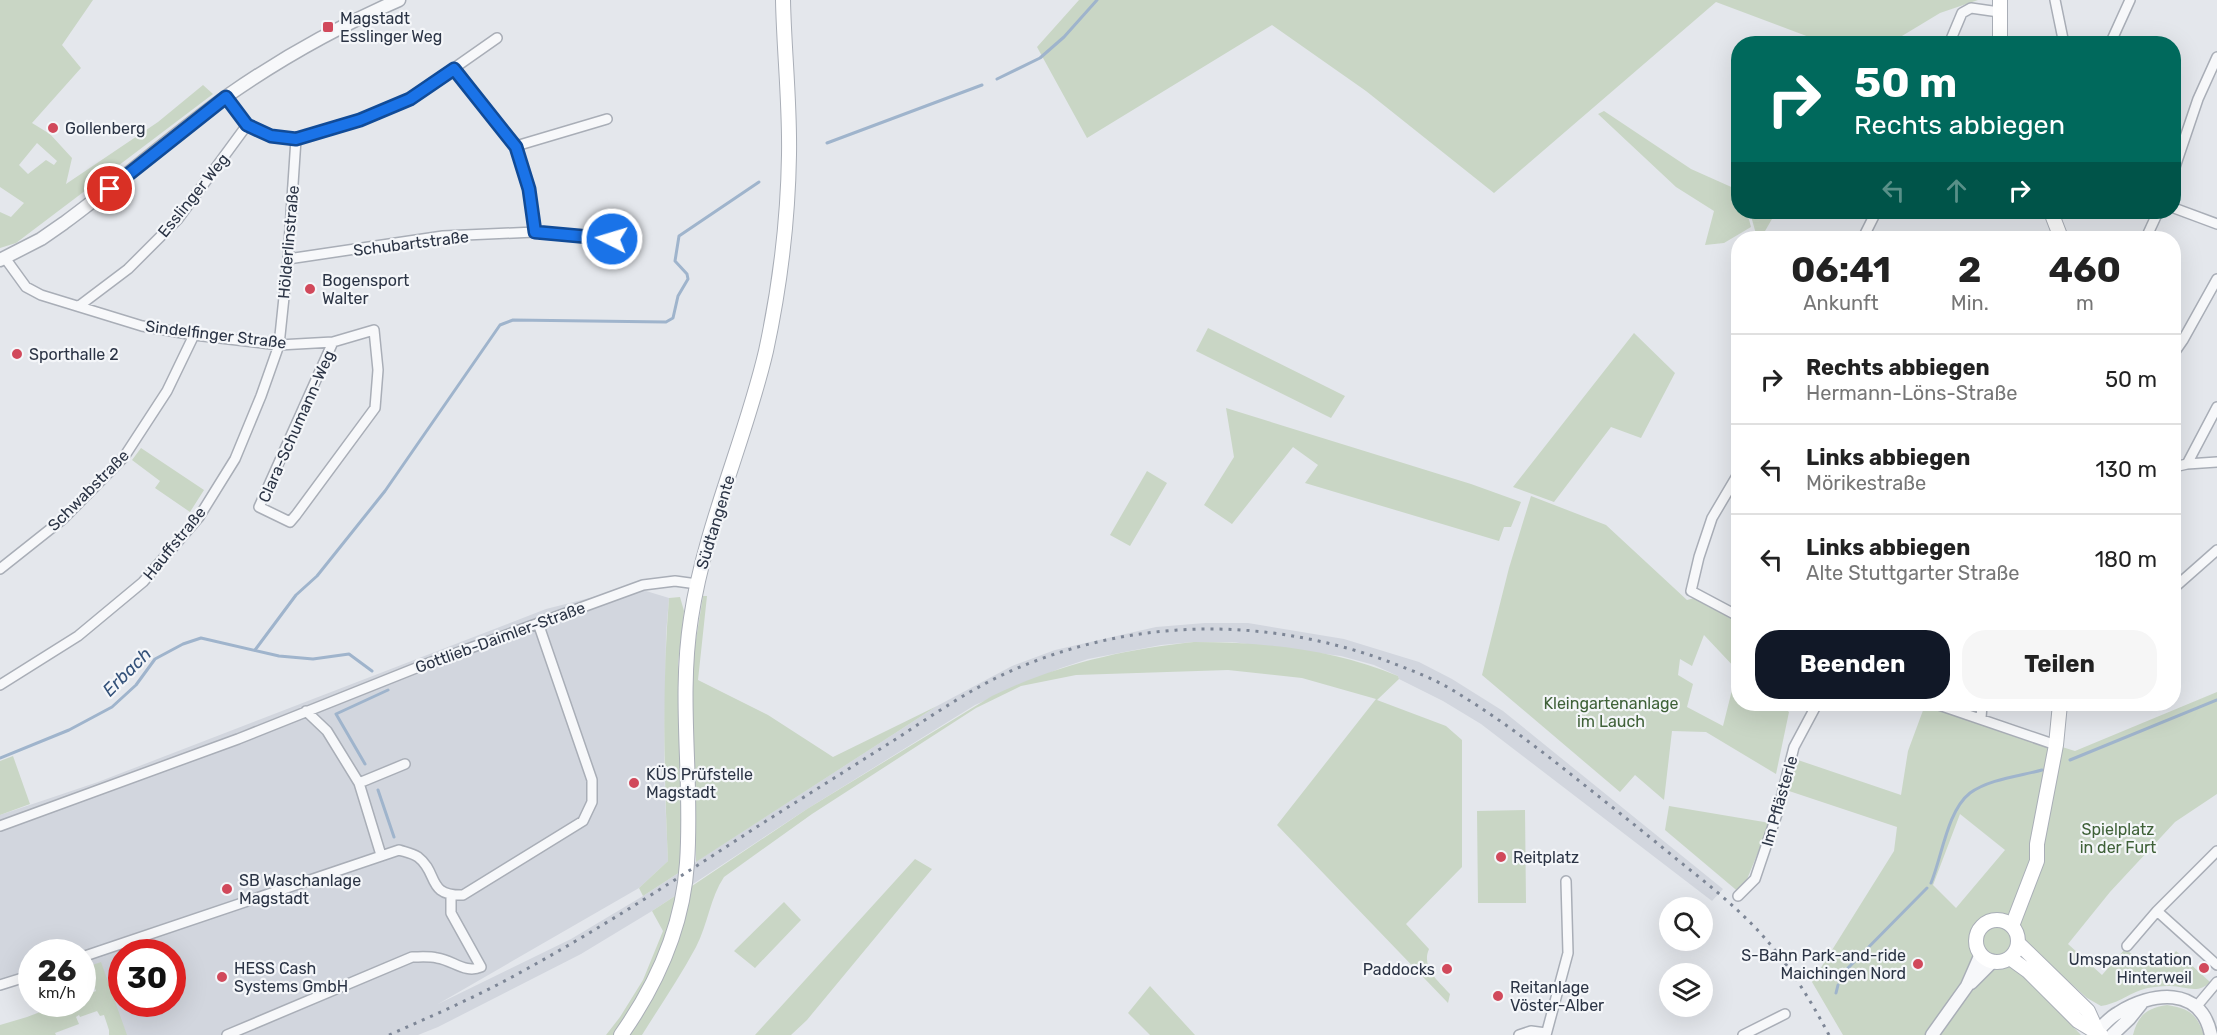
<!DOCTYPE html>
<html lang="de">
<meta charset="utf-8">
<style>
:root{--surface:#fff;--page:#f6f6f6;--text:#222;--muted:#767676;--line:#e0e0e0;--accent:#111827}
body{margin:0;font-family:Rubik,sans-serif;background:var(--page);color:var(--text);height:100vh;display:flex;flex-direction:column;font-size:22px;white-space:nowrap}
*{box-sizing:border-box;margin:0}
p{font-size:20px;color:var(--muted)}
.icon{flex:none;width:33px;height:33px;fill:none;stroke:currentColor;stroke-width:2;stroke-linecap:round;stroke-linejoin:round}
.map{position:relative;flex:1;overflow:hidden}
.drawer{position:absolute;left:1731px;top:231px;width:450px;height:480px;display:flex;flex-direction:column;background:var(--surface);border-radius:24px;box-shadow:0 6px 24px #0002}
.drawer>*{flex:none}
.hud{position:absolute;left:1731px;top:36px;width:450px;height:183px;border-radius:24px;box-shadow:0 6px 24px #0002;background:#00695c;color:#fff;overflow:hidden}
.fabs{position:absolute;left:1659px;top:897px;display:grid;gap:12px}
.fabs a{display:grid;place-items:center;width:54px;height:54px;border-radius:50%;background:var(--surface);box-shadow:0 6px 24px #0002;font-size:30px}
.speed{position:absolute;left:18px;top:939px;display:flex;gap:12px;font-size:30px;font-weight:700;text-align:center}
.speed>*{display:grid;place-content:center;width:78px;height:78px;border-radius:50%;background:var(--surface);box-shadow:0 6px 24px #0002;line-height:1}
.speed small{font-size:15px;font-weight:400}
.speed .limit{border:9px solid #d22;background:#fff;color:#111}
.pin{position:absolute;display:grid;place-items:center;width:51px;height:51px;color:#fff;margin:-26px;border:3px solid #fff;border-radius:50%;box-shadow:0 2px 6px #0007}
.me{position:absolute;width:66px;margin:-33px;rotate:275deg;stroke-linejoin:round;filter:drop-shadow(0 0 4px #0008)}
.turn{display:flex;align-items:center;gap:21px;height:126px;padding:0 24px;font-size:27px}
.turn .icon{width:78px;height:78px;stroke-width:2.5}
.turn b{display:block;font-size:42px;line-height:51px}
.lanes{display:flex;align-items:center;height:57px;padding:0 24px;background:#0003;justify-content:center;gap:30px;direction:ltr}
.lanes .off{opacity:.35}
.eta{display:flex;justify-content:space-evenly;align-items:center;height:102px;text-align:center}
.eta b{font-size:36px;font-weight:700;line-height:42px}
.primary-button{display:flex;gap:12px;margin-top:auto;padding:12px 24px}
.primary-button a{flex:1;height:69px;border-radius:24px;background:var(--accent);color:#fff;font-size:24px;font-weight:700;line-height:69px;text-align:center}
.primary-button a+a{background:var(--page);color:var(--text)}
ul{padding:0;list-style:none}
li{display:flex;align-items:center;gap:18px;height:90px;padding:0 24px;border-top:2px solid var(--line)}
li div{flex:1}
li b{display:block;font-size:22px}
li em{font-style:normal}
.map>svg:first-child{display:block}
.built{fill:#d2d6de;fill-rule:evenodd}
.green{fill:#c9d6c5;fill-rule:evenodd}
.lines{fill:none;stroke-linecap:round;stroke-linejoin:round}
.stream{stroke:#9fb4cc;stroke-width:3}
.minor-casing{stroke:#a9aeb7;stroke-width:12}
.tertiary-casing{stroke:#a9aeb7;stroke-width:15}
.secondary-casing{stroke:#a9aeb7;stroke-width:16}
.minor{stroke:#f7f8fa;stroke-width:9}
.tertiary{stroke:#f7f8fa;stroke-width:12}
.secondary{stroke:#fff;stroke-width:14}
.rail{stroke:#7d8696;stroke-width:3;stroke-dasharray:3 6;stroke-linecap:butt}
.route-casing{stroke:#114b97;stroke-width:15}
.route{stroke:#1a73e8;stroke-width:10}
.poi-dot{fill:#d1495b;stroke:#f4f6f9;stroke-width:2}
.labels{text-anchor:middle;stroke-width:4.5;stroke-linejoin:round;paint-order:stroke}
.poi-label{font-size:16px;fill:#2b3445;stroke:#f4f6f9;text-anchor:start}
.street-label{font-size:16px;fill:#2b3445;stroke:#f4f6f9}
.park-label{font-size:16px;fill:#3f6138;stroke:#f4f6f9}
.water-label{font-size:18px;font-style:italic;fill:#34527a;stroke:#f4f6f9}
</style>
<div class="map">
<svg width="2217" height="1035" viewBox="0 0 2217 1035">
<rect width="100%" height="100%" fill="#e4e7ec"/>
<!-- built -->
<path class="built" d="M633,587L669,598L666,634L664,773L668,861L639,888L438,1004L571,939L643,896L937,706L1012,666L1055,650L1156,627L1205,623H1248L1344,639L1419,662L1452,679L1503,711L1723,889L1712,901L1481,724L1443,701L1399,679L1398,676L1374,665L1341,656L1232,642H1194L1161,645L1088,659L1061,668L975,705L807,809L652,911L581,954L438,1027L418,1035H117L86,953L32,952L31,971L0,981V815L98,782L546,609ZM122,952H172V1004H122Z"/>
<!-- green -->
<path class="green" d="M0,0H93L62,45L81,68L32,123L50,134L72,158L66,184L158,122L203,85L213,94L16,243L0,248V212L11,217L24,203L0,187ZM37,143L57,161L54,165L46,160L28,174L19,165Z
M1079,0H1978L1940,13L1892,42H1886L1885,44L1825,43L1716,2L1494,193L1366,91L1272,25L1087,138L1037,47Z
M1604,111L1691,169L1738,190V212H1747L1751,227L1724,243L1705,245L1714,211L1676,187L1598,114Z
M1750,212H1776L1761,238H1757Z
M1208,328L1345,396L1331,418L1196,351Z
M1634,333L1675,373L1641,438L1611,427L1554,502L1513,487Z
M1226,408L1471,484L1521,502L1511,527H1504L1499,541L1305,483L1318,465L1293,447L1232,524L1204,505L1234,457Z
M141,448L204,490L190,512L155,488L160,481L132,460Z
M1147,471L1167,483L1130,546L1110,535Z
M1531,496L1606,525L1687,600L1698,597L1738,619V704H1779L1789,712L1776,774L1706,732L1672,731L1664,800L1635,775L1620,792L1482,675L1509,568ZM1704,635L1737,670L1723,726L1687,707L1693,684L1678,675L1680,659L1692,666Z
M703,596H707L698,680L768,715L833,757L937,706L696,862L691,671Z
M680,597L684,611L678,664L683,870L643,896L639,888L668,861C664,774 662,685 669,598Z
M1194,642C1263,642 1334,649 1398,676L1399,679L1377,700L1446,726L1462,740V867L1406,924L1429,949C1421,967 1438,981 1450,994L1448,1003L1277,825L1376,699L1302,678L1228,670L1076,675L1021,686L976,708L812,814L724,877C710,898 708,924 696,947C680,977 660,1006 642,1035H629C664,983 679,946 692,886L807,809L992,696C1056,665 1124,649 1194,642Z
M2217,692V794L2175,822L2110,892L2068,944L2102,975L2125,949L2144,963L2170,959L2176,951L2210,982C2198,995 2185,986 2170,986C2161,986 2149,987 2141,990C2127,995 2116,1004 2101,1006L2087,998L2030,947L2014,969L2023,974L2081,1035H1843L1812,982L1894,851L1897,827L1786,790L1795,759L1901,795L1908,751L1925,705L2075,751ZM1960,814L2005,850L1956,908L1933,885Z
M13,756L30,804L0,815V761Z
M1669,806L1770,823L1741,894L1665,830Z
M1525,810L1526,903H1478L1477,811Z
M915,859L932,869L807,1020L791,1035H755Z
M678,894L664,945L653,972L615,1035H606L620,1017L643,980L663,931L652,911Z
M784,902L801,920L755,968L734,951Z
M101,962L127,1035H109V1030L104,1015L100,1016L97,1011L80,1017L79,1015L76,1017L79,1024L55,1033L56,1035H0V1025L27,1017L61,1004H82L83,996L96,991L87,967Z
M1150,986L1195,1035H1150L1128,1013Z
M2167,1005C2190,1009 2196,1013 2204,1035H2133C2138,1015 2147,1008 2167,1005Z"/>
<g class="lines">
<!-- stream -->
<path class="stream" d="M997,79L1040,58L1064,37L1097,0
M827,143L982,85
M255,650L296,595L317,576L385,491L500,325L513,320L666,322L673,318L678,296L688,279L687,274L675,261L679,236L759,182
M0,758L69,730L112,707L136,685L155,659L183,644L201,638L279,656L313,659L349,654L372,671
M2070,760L2217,700
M365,764L336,714L388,690
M378,790L394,837
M1931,883C1942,857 1947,811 1970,793C1989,779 2020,776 2042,770
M1840,978L1848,968L1927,888
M1836,993L1838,985"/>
<!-- minor casing -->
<g class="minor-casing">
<path id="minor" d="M2055,0L2063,39L2071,44
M1949,44L1962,13L1971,8L1999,12
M2110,44L2130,0
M455,69L516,146L529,189L535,232
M226,97L247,125L271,136L296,139L360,120L410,99L497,38
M516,146L607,119
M2174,170L2198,99L2217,57
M2174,208L2217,224
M1863,238L1876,212
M2146,238L2158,212
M5,258L26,287L41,295L142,326L194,335L279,345L333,342L374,330L378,370L375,408L296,515L290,522L259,507L333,342
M288,259L443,236L535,232L612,239
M79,306L128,269L178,219L247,125
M2174,353L2183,340L2217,279
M2187,464L2217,407
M2174,467L2187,464L2217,462
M1738,474L1712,518L1699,557L1691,591L1738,616
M0,569L63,519L124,457L167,391L194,335
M2174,588L2217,550
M0,685L78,636L143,582L199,517L235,459L261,396L279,345L288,259L296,139
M1936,704L2056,745
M306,711L327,731L359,783L381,855
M1981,718L1982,704
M359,783L405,764
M0,826L238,739L421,666L643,585L675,581L697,584
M1738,896L1755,879L1777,814L1794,747L1817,704
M2157,911L2217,965
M2127,946L2157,911L2217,851
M82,957L399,850C405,852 412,853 418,857C439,873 426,896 463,895L583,821L592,802V780L538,623
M0,985L32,975
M2196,1007L2217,982
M227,1035L412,957C420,957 429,956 437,958C453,960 465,974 481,967L451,913V895
M1519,1035L1531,1031L1546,1033
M1546,1035L1568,953L1566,881
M1743,1035L1785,1014"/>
</g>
<!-- tertiary casing -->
<g class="tertiary-casing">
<path id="tertiary" d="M0,260L41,239L64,223C120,182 171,136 227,96C280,59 339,26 399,0
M1971,983L1993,961
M2097,1031C2104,1025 2110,1017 2118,1013C2151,992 2201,985 2211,1035
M1932,1035L1967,986L1981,954
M2112,1035L2129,1019L2141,1004"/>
</g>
<!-- secondary casing -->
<g class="secondary-casing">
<path id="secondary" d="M2000,44V0
M2051,212L2061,238
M1976 941a21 21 0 1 1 42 0a21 21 0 1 1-42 0Z
M2012,926L2037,861V844L2056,745L2060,704
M2018,943L2088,1011L2097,1031
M2010,958L2028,971L2078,1021L2101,1035
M621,1035C657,984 683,925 687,863C693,781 678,700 691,618C705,526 745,441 766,351C780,286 788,220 789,155C790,103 784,51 783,0"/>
</g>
<!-- minor -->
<use href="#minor" class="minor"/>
<!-- tertiary -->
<use href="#tertiary" class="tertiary"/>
<!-- secondary -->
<use href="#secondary" class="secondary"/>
<!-- rail -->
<path class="rail" d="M389,1035C425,1019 462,1003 497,985C590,936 678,878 766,821C809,794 853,766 896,739C934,714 972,688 1013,670C1133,618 1264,616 1387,661C1408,669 1430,677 1449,688C1490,712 1530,742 1568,772C1603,800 1639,828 1674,857C1709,885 1746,914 1774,949C1796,976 1813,1005 1829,1035"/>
</g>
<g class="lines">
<!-- route casing -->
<g class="route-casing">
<path id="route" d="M110,189L226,97L247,125L271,136L296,139L360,120L410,99L454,69L516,147L529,189L535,232L612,239"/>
</g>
<!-- route -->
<use href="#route" class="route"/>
</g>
<!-- markers -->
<g class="poi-dot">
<rect x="322" y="21" width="12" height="12" rx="3"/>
<circle cx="53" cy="128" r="6"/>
<circle cx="310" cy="289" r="6"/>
<circle cx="17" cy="354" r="6"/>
<circle cx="634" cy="783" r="6"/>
<circle cx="1501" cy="857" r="6"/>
<circle cx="227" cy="889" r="6"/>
<circle cx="1918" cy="964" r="6"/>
<circle cx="2204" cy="968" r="6"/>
<circle cx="1447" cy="969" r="6"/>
<circle cx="222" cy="977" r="6"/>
<circle cx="1498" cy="996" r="6"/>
</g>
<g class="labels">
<!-- poi labels -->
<g class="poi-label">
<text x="340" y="24">Magstadt<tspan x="340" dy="18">Esslinger Weg</tspan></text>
<text x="65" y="134">Gollenberg</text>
<text x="322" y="286">Bogensport<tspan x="322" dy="18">Walter</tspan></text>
<text x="29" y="360">Sporthalle 2</text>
<text x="646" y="780">KÜS Prüfstelle<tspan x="646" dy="18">Magstadt</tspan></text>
<text x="1513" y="863">Reitplatz</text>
<text x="239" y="886">SB Waschanlage<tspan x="239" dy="18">Magstadt</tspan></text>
<text x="1906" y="961" text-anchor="end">S-Bahn Park-and-ride<tspan x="1906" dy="18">Maichingen Nord</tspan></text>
<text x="2192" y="965" text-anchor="end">Umspannstation<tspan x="2192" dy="18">Hinterweil</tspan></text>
<text x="234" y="974">HESS Cash<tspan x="234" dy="18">Systems GmbH</tspan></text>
<text x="1435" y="975" text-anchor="end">Paddocks</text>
<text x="1510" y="993">Reitanlage<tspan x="1510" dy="18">Vöster-Alber</tspan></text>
</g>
<!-- street labels -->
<g class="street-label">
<text transform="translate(193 195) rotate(-51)" y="6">Esslinger Weg</text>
<text transform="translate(288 242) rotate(-85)" y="6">Hölderlinstraße</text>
<text transform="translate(411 243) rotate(-7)" y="6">Schubartstraße</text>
<text transform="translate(216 334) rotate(7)" y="6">Sindelfinger Straße</text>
<text transform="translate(296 426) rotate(-66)" y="6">Clara-Schumann-Weg</text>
<text transform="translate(88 490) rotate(-45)" y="6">Schwabstraße</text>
<text transform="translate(715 522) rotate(-73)" y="6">Südtangente</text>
<text transform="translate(174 543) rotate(-51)" y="6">Hauffstraße</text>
<text transform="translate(500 637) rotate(-20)" y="6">Gottlieb-Daimler-Straße</text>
<text transform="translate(1779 801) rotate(-74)" y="6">Im Pflästerle</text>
</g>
<!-- park labels -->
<g class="park-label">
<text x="1611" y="709">Kleingartenanlage<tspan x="1611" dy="18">im Lauch</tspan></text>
<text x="2118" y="835">Spielplatz<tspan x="2118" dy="18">in der Furt</tspan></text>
</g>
<!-- water labels -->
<g class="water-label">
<text transform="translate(127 672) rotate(-45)" y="6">Erbach</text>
</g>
</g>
</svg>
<div class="fabs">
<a><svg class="icon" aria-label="search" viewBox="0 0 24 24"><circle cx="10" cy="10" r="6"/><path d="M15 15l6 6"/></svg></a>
<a><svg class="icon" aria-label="layers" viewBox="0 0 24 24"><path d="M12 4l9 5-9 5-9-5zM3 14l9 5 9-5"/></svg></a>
</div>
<div class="speed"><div>26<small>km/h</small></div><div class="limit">30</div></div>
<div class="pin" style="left:110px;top:189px;background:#d93025"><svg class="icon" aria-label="arrive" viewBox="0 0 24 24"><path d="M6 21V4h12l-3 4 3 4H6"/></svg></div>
<svg class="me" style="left:612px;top:239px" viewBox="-20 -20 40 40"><circle r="17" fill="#1a73e8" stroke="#fff" stroke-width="3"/><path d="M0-11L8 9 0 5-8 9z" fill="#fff"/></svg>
<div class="hud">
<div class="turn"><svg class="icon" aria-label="right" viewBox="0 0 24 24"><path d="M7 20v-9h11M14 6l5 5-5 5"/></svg><div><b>50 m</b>Rechts abbiegen</div></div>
<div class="lanes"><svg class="icon off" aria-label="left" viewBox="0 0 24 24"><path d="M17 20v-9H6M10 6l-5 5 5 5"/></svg><svg class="icon off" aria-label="ahead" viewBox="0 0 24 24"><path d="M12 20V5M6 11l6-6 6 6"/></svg><svg class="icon" aria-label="right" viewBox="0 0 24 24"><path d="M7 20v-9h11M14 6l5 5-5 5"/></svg></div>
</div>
<section class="drawer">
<div class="eta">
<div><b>06:41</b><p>Ankunft</p></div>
<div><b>2</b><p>Min.</p></div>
<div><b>460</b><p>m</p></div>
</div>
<ul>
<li><svg class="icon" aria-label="right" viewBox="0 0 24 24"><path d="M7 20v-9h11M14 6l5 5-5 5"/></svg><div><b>Rechts abbiegen</b><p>Hermann-Löns-Straße</p></div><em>50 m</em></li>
<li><svg class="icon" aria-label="left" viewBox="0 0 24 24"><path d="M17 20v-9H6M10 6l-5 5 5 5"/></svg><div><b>Links abbiegen</b><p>Mörikestraße</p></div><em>130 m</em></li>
<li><svg class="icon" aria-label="left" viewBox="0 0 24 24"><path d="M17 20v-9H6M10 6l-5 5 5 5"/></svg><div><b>Links abbiegen</b><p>Alte Stuttgarter Straße</p></div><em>180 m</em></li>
</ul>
<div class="primary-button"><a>Beenden</a><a>Teilen</a></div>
</section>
</div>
